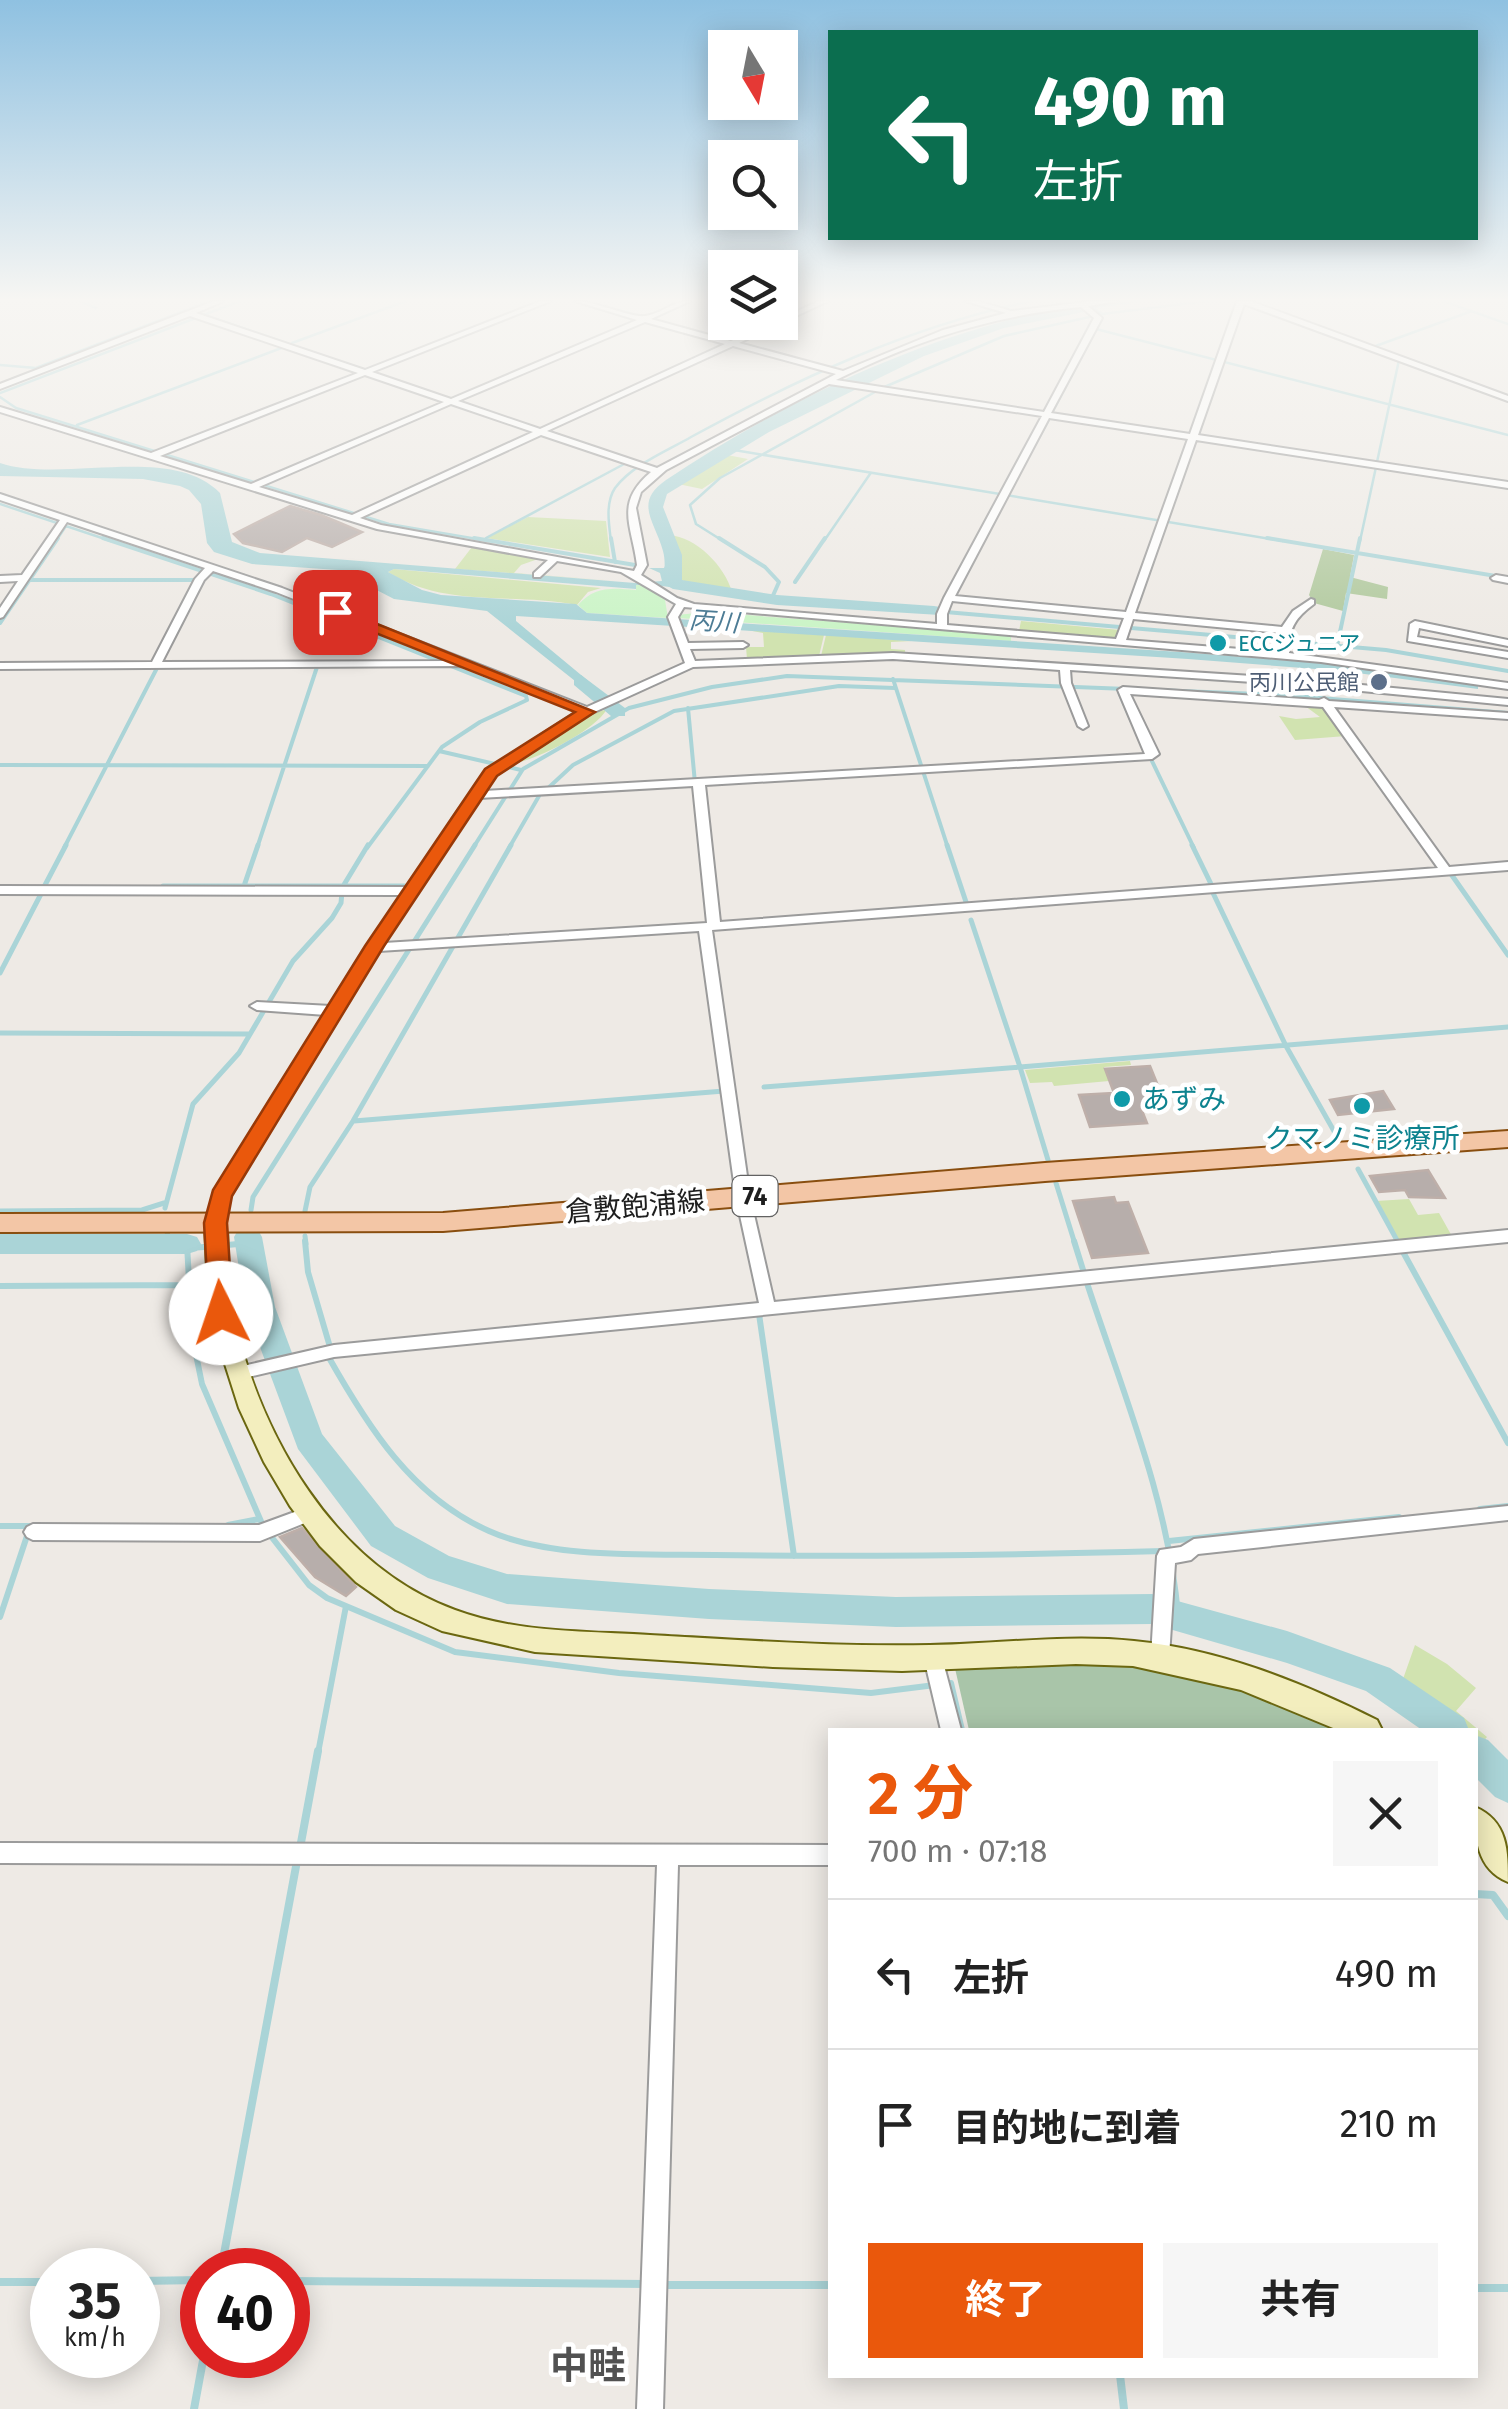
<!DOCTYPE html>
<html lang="ja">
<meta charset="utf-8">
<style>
:root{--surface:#fff;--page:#f6f6f6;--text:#222;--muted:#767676;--line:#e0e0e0;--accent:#ea580c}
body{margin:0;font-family:"Fira Sans","Noto Sans JP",sans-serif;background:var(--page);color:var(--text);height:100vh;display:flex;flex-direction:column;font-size:38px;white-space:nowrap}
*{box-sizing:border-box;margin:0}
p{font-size:32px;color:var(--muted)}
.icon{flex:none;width:55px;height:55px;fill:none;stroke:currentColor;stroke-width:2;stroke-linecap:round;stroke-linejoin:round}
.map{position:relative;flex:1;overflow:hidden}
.sheet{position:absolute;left:828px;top:1728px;width:650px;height:650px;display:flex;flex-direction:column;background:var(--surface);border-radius:0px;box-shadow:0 5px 25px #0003}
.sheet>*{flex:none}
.top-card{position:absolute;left:828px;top:30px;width:650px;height:210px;border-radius:0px;box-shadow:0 5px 25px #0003;background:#0b6e4f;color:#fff;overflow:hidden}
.needle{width:65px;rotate:170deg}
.fabs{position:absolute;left:708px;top:30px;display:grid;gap:20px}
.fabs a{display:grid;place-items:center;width:90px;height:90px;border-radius:0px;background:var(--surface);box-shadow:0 5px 25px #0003;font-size:50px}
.speed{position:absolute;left:30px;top:2248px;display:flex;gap:20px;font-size:50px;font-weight:700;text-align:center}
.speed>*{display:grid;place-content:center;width:130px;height:130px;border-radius:50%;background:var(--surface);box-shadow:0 5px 25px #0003;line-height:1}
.speed small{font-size:25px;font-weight:400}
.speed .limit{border:15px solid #d22;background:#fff;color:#111}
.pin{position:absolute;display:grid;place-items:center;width:85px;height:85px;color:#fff;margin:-42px;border-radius:20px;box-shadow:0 5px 15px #0006}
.me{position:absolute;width:110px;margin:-55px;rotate:356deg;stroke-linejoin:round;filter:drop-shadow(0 0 8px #0008)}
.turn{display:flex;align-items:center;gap:35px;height:210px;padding:0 40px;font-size:45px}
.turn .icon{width:130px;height:130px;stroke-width:2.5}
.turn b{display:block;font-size:70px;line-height:85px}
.round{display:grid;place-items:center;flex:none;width:105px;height:105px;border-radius:0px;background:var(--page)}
.head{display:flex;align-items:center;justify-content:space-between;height:170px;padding:0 40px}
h1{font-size:60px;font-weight:700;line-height:75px;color:var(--accent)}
.primary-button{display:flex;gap:20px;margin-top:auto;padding:20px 40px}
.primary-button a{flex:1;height:115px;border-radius:0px;background:var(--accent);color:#fff;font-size:40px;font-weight:700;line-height:115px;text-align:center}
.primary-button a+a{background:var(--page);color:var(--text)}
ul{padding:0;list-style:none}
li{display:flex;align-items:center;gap:30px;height:150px;padding:0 40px;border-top:2px solid var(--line)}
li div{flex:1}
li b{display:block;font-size:38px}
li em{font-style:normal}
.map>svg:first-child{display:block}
.grass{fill:#d1e3b0}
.forest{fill:#b1c99e}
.cemetery{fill:#a9c5a9}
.park{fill:#caf4c6}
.water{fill:#aad4d7}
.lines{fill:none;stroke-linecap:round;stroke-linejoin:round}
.stream-far4{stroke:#aad4d7;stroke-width:2.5}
.stream-far3{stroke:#aad4d7;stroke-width:4}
.stream-far2{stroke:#aad4d7;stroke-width:5}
.stream-far1{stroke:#aad4d7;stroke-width:6}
.stream{stroke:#aad4d7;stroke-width:8}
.river{fill:#aad4d7;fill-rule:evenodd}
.building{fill:#b7aeab;stroke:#beafa9;stroke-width:2.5}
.street-casing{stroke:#9b9b9b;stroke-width:4}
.secondary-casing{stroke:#6b6710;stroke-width:4}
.primary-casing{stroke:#894e0f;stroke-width:4}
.street{fill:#fff;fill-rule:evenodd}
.secondary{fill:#f3eebe;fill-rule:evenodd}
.primary{fill:#f3c6a6;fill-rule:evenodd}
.route{fill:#ea580c;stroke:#983908;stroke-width:2.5}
.culture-dot{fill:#0f9aa8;stroke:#fff;stroke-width:4}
.service-dot{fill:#5c6f8a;stroke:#fff;stroke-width:4}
.labels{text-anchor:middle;stroke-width:9;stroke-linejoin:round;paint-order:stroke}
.far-culture-label{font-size:22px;fill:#0d838f;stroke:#fff;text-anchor:start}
.far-service-label{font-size:22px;fill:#4e5e75;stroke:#fff;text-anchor:end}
.far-water-label{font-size:25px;font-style:italic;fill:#4d7c95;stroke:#fff}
.shield{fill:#fff;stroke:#626262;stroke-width:2.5}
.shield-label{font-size:25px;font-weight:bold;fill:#1e1e1e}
.culture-label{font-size:28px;fill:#0d838f;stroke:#fff;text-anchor:start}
.street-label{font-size:28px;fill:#1e1e1e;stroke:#fff}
.near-quarter-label{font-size:38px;font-weight:bold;fill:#515151;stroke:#fff}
</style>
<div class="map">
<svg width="1508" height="2409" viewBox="0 0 1508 2409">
<rect width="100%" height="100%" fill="#eeeae5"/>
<!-- grass -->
<path class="grass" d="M727,455L748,459L702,489L678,484Z
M528,517L606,521L610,557L486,538Z
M669,535C696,537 725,566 732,592L680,580L679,560Z
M472,547L538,559L521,565L514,573L617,581L455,569Z
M394,569L601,588L588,592L577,605C514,592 446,609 388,572Z
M1021,621L1120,630L1114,639L1019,631Z
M747,630L824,635L819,656L747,659L746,647H764L763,633Z
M826,635L912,641L891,642V649L905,650V654L821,656Z
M1278,700L1321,702L1346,736L1295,740L1279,716L1296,719L1320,717L1301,703L1282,706Z
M607,709C595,731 530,764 505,765L584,717Z
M1130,1061L1131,1065L1104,1067L1109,1081L1054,1086L1052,1082L1030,1083L1025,1070Z
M1409,1199L1418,1215L1439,1213L1453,1238L1399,1244L1376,1201Z
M1415,1645L1447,1664L1476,1688L1456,1711L1487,1737L1481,1744L1475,1739V1730H1464L1362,1665L1364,1661L1403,1679Z"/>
<!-- forest -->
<path class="forest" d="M1323,549L1354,555L1350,577L1388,587L1387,599L1346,593L1343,611L1314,603L1309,595Z"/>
<!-- cemetery -->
<path class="cemetery" d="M1114,1663L1243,1687L1351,1730H969L954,1664Z"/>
<!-- park -->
<path class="park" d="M636,585H643L665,600L668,618L587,613L578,605C595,586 611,588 636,590Z
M706,612L1011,635V641L678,618L677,615Z"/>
<!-- water -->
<path class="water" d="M0,463C62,484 171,443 220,493L232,542L260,553L635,583L662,581L660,573L649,568H664L670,556H676L679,580L733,593L732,597C698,593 669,584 636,585V589L394,569L388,572L422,590L441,595L576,604L587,613L1180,652L1343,665L1478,684V689L1342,671L1188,659L516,616V621L604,694L606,698L599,700L487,611L394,599L338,570L252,564L214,552L207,543L201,504L189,490L180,486L143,479L0,476Z"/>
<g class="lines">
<!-- stream-far4 -->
<path class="stream-far4" d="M80,301L96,308
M584,301L640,316
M1443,301L1508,324
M1092,307L1102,314
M1092,307L1139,301
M1102,314L1207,301
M205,315L321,355
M660,315L692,301
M491,325L551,301
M1096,329L1508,435
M689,330L737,342
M292,343L406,301
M1373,347L1472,311
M757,348L828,367
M0,365L36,368L210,301
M882,388L1004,336L1103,314
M0,393L240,301
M0,397L16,408L389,524L489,541
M1052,413L1097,328
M77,425L284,347
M728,449L1283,541
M1027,460L1050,418
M1377,462L1399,360
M0,504L111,541
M486,538L626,463
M56,541L66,526
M611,541C609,525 605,503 615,488C632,465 667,451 691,437C799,378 911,326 1032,301
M723,541L696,524L690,505L720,478L875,392
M824,541L870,474
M1360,541L1376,467"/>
<!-- stream-far3 -->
<path class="stream-far3" d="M103,538L271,594L526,696L527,700L480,722L442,747L367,848
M474,538L635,565
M611,538L615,562
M719,538L765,567L779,582L771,600
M1267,538L1508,578
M23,580H197
M795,582L825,538
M934,611L1386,650L1508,671
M0,623L58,538
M1337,646L1360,538
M893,679L948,848
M1119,692L1131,720
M688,708L695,783
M439,751L521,770
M1150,757L1194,848
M0,765L428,766
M546,790L573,765L674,711L839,686L895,688
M452,819L492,764
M64,848L157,668
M257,848L317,667
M473,848L523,769L629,708L712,687L787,676L1282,695L1508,713
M509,848L539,796"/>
<!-- stream-far2 -->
<path class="stream-far2" d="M947,845L967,905
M1192,845L1212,886H1207
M1451,874L1508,955
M163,886H405
M244,886L258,845
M44,887L66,845
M342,888L368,845
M1213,893L1286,1046L1339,1140
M0,973L42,892
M0,1033L249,1034
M764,1087L1020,1067L971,920
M354,1121L724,1091
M1048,1160L1020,1067L1508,1027
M1358,1169L1399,1244
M1056,1183L1075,1244
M165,1208L193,1104L239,1053L293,961L332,918L341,903L342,892
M251,1210L253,1197L475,845
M0,1211L142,1210L164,1203
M305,1211L310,1187L353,1121L511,845
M305,1236L306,1244
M165,1243L168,1231
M243,1244L249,1243"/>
<!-- stream-far1 -->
<path class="stream-far1" d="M305,1241L308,1272L330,1347
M1074,1241L1084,1273
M1397,1241L1508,1443
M187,1244L192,1335L202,1384L263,1526
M227,1245L249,1243
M189,1248L204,1247
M1086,1280C1122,1391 1168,1498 1178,1615
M0,1286L188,1285
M759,1314L794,1556
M324,1357L328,1356C368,1427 412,1497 489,1531C551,1559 647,1554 715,1555C865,1557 1013,1555 1163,1551
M1480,1509L1508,1506
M228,1525L259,1519
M0,1526H32
M270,1535L309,1585L327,1598L455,1652L619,1673L871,1693L951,1683L962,1730
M1169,1541L1399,1517
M0,1617L28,1533
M318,1753L346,1606"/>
<!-- stream -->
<path class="stream" d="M300,1848L318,1751
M1475,1894L1493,1895L1508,1916
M221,2270L297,1861
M138,2281L202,2280
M288,2281L647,2284
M0,2282H52
M663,2285H830
M1475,2288H1508
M1120,2375L1124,2409
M194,2409L204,2355"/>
<!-- river -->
<path class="river" d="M1084,304L1091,308L1089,311L1004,328L924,356L769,432L667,494L663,507L682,555V580L777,595L934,606L940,607V615L777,605L673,589L664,584C664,573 666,562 663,551C655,521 633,503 666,480C790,397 936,328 1084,304Z
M581,675L625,708V716H611L574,685V677Z
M248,1227L258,1230L262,1237L275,1307L322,1434L395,1526L449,1556L507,1574L709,1589L896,1597L1152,1594L1287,1631L1390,1668L1464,1718L1469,1730H1422L1366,1691L1287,1663L1152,1624L896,1627L709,1619L507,1604L428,1578L371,1546L298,1449L245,1307L234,1237L238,1230Z
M0,1234H187L197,1237L201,1244L197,1251L187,1254H0Z
M1475,1735L1488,1740L1508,1760V1803L1495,1797L1475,1777Z"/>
</g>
<!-- building -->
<path class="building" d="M290,506L321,515L362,532L332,547L307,538L282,552L243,543L234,534Z
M1150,1066L1165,1103L1141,1108L1147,1123L1090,1127L1079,1095L1114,1093L1105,1069Z
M1383,1091L1394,1109L1338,1115L1330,1100Z
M1428,1170L1445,1198L1409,1197L1405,1190L1379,1192L1370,1176Z
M1114,1197L1116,1203L1128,1202L1148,1253L1092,1258L1073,1201Z
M302,1528L356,1587L346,1596L315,1577L280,1537Z"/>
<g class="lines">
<!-- street casing -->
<g class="street-casing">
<path id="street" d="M214,301H224L196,313L365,370L541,301H551L372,372L451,399L637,320L575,301C596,301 630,318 645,316C661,314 673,301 690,301L651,319L731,341L771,322H780V319L819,301H828L739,343L843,371L943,330L1006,313L965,301H977L1011,311L1093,301H1118L1088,306L1102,318L1051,413L1190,434L1237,301H1250L1508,396V401L1244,304L1198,435L1508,482V488L1196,440L1135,613L1282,627L1293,611L1311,599L1314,600V604C1295,618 1288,629 1289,653L1508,683V689L1321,662L684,607L678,617L688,643L743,642L748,645L743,648L690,649L695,661L893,653L1299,679L1508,699V705L1299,685L1070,670L1071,683L1088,726L1083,729L1078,726L1061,683L1060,670L893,659L693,667L579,719L495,774L484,791L1145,754L1118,690L1123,687L1319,700L1324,698L1329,701L1508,713V719L1334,707L1449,867L1508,862V870L712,930L750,1197L774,1302L1508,1230V1242L334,1357L240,1379L234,1378L232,1373L234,1368L334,1345L759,1303L736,1197L699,931L379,951L228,1195L224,1223L216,1229L208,1223L214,1195L326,1015L257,1010L250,1006L257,1002L331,1006L404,895L0,894V886L408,887L487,770L578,711L464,666L0,669V663L152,662L195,579L205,568L67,522L3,617L0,618V608L18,581L0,582V576L22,575L60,520L0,500V494L282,588L587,707L685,663L668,617L676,604L621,572L557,561L540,577H534V573L548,560L377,529L0,412V407L151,453L358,373L190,316L0,389V384ZM1081,307L1094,318L1044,412L836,380C917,340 990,316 1081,307ZM645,322L725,344L540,429L458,401ZM733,346L836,374L657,468L547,431ZM365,375L444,402L251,484L160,456ZM829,384L1042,416L944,598L937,614V624L694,604L677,598L641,575L647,565L636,508L641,492L666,470ZM451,404L533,432L352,515L259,487ZM1049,418L1188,439L1126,612L955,596ZM541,435L651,472C614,503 632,525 637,565L634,571L381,525L360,518ZM213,571L276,592L450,661L162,662L204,580ZM952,601L1124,618L1116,639L947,625V614ZM1133,619L1280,633L1279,652L1126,640ZM1130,694L1323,707L1438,868L720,922L705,785L1152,759L1159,754ZM693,786L707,923L384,943L479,798Z
M1496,575L1508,577V583L1493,580L1491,578Z
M1415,621L1508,640V646L1419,628L1417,637L1508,652V658L1408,641L1410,624Z
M311,1506L317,1508L320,1513L317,1518L260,1541L33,1540L27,1537L24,1532L27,1527L33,1524L259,1525Z
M1508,1506V1520L1198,1554L1191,1560L1175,1563L1169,1657L1167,1663L1160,1666L1153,1663L1151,1657L1157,1556L1160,1550L1181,1547L1194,1539Z
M933,1649L940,1652L942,1658L961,1730H941L924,1658L926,1652Z
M0,1843L830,1845V1865H678L663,2409H637L657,1865L0,1863Z"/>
</g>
<!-- secondary casing -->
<g class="secondary-casing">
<path id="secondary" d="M216,1215L227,1223C228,1253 226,1284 233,1314C260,1435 333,1565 455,1610C516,1633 586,1631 650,1635C743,1640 836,1647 930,1645C998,1644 1066,1634 1134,1641C1219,1649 1301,1682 1377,1720L1382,1730H1338L1241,1690L1133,1666L1076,1664L902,1671L773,1667L535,1652L442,1631L396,1610L356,1582L320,1546L290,1506L264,1462L239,1408L209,1314L205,1223Z
M1475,1807C1508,1821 1508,1851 1508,1882C1476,1869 1475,1837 1475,1807Z"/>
</g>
<!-- primary casing -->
<g class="primary-casing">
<path id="primary" d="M1508,1131V1147L1045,1181L443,1231L0,1232V1214L443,1213L1045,1163Z"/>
</g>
<!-- street -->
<use href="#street" class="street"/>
<!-- secondary -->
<use href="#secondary" class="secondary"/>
<!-- primary -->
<use href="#primary" class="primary"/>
</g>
<!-- sky -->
<linearGradient id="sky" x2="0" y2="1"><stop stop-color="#8fc1e1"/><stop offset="0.47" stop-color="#f7f6f3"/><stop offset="1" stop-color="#f7f6f3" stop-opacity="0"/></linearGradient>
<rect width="1508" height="638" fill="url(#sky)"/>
<!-- route -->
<path class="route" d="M335,607L595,712L497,776L384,946L232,1196L227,1223L233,1313L230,1319H212L209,1313L204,1223L213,1190L365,946L485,769L575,712L330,615L328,612Z"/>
<!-- markers -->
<g class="culture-dot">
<circle cx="1218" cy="643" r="10"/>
<circle cx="1122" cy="1099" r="10"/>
<circle cx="1362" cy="1106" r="10"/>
</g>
<circle class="service-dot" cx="1379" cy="682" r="10"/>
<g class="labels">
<!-- far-culture labels -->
<g class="far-culture-label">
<text x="1238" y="651">ECCジュニア</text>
</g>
<!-- far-service labels -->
<g class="far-service-label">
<text x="1359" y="690">丙川公民館</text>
</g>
<!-- far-water labels -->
<g class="far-water-label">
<text transform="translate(714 621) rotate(4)" y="9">丙川</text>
</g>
<!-- shield labels -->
<rect class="shield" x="732.5" y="1176" width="45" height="40" rx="8"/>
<g class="shield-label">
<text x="755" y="1205">74</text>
</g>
<!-- culture labels -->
<g class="culture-label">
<text x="1142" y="1109">あずみ</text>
<text x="1362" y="1148" text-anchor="middle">クマノミ診療所</text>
</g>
<!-- street labels -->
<g class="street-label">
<text transform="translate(635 1206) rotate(-5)" y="10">倉敷飽浦線</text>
</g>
<!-- near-quarter labels -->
<g class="near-quarter-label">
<text x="588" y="2379">中畦</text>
</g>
</g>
</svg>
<div class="fabs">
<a><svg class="needle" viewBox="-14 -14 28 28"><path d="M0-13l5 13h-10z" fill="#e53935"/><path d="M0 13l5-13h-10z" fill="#767676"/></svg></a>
<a><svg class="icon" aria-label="search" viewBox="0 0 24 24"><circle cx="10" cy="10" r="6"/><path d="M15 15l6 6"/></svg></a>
<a><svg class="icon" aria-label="layers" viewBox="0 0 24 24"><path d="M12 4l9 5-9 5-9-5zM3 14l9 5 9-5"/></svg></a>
</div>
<div class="speed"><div>35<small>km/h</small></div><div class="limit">40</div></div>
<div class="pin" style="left:335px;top:612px;background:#d93025"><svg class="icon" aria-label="arrive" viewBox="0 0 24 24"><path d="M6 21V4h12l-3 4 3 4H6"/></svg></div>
<svg class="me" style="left:221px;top:1313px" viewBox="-20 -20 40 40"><circle r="19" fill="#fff"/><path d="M0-13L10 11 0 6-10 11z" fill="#ea580c"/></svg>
<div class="top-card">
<div class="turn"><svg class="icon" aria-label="left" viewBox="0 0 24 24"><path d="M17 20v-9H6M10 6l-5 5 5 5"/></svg><div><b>490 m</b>左折</div></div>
</div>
<section class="sheet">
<div class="head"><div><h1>2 分</h1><p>700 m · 07:18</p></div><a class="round"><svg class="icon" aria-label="close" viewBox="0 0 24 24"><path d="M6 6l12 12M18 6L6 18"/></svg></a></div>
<ul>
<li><svg class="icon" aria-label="left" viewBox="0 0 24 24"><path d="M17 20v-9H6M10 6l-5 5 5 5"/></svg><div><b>左折</b></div><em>490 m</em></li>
<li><svg class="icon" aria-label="arrive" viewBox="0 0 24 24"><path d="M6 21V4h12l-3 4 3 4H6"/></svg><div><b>目的地に到着</b></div><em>210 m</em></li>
</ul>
<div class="primary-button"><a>終了</a><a>共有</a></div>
</section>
</div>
